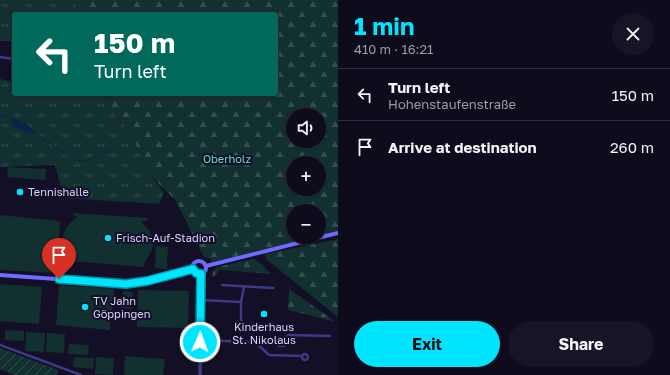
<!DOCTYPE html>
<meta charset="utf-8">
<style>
:root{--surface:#0e0b1c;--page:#171425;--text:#f1f3f6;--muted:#9b9ba3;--line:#2e2b3b;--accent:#00e5ff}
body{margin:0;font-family:"Golos Text",sans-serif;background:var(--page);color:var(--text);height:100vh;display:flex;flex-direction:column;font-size:15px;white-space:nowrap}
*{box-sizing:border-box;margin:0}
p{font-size:13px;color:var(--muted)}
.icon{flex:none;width:22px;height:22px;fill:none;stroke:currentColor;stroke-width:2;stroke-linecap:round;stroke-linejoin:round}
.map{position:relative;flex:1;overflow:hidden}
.sheet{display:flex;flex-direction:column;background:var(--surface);width:332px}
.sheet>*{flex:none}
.hud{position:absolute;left:12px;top:12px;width:266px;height:84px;border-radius:4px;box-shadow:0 1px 3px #0004,0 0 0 1px var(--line);background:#00695c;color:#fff;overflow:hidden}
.buttons{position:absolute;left:286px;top:108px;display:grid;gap:8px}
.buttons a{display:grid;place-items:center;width:40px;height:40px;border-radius:50%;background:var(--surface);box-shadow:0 1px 3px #0004,0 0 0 1px var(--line);font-size:20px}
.pin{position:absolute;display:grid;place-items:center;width:34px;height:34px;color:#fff;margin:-41px -17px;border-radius:50% 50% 50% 0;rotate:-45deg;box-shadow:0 0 4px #0007}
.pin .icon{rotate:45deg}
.me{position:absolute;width:44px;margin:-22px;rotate:2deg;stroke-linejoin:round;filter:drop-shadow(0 0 3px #0008)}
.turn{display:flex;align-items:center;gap:14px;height:84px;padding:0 16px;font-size:18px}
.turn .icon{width:52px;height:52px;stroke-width:2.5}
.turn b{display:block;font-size:28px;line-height:34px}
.round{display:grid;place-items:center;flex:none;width:42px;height:42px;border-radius:21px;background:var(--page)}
.summary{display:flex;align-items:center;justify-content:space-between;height:68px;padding:0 16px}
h1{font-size:24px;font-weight:700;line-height:30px;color:var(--accent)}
.primary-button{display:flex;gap:8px;margin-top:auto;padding:8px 16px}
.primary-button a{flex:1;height:46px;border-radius:24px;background:var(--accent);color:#111;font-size:16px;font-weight:700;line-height:46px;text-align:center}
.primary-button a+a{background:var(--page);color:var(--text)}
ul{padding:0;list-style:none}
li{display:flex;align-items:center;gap:12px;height:52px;padding:0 16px;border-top:1px solid var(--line)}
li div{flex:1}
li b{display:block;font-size:15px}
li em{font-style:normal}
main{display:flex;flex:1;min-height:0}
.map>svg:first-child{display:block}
.grass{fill:url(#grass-tufts)}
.forest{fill:url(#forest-firs);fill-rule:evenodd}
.garden{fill:url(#garden-furrows)}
.pitch{fill:#12302f}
.water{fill:#0c2248}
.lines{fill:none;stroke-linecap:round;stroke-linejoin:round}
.stream{stroke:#0c2248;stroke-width:1}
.minor{stroke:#3d3a85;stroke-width:2.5}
.tertiary{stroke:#3d3a85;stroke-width:3.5}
.secondary{stroke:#6f6bff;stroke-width:4}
.route-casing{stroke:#0095a6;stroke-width:10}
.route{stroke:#00e5ff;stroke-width:7}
.poi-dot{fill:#00e5ff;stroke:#130f26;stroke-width:1.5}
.labels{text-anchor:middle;stroke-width:4;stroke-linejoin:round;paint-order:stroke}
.park-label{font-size:11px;fill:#5fe0c0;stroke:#130f26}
.poi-label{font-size:11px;fill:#d9d4ff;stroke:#130f26;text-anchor:start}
</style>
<main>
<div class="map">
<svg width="338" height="375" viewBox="0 0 338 375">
<defs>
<pattern id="grass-tufts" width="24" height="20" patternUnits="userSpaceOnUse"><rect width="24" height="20" fill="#12302f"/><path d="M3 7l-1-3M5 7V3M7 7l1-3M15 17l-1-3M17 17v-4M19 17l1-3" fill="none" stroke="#344d4e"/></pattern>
<pattern id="forest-firs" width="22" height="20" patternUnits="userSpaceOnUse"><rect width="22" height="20" fill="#12302f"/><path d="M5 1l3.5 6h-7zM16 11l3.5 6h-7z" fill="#344d4e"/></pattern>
<pattern id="garden-furrows" width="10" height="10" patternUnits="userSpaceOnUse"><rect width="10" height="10" fill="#12302f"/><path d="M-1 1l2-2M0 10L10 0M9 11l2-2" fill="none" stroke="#344d4e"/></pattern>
</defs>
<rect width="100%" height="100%" fill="#130f26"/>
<!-- grass -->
<path class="grass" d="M0,0H74L78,14H14V41H0Z
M0,79L14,82V94H99L128,130L153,178L164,193L159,204L64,198L55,165L0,167Z"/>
<!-- forest -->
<path class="forest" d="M74,0H338V231L319,236V211H293V237H314L212,262L209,258L204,257L176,201L153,178L128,130L99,94H276V14H78ZM293,115H319V141H293ZM293,163H319V189H293Z
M338,239V317L266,259L265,254Z
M253,259L258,261L271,274L220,270L213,277L212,272L217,267Z
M289,289L336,322L288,310Z"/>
<!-- garden -->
<path class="garden" d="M0,348L59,370L56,375H14L0,369Z"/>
<!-- pitch -->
<path class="pitch" d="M8,167L46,169L45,180L7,177Z
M74,213L148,218L147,221H142V223C152,230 157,244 149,255C146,260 144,261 144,267L70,261V256C57,242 63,226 78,217L74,216Z
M0,215L60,221L57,273L0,270Z
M156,246L168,247L167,269L155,268Z
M0,284L42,287L39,324L0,321Z
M59,285L114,289L110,330L56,325Z
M138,290L189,291L188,328L137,327Z
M123,291L133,292L132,309L122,308Z
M5,330L24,331V341L5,340Z
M26,332L45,333L44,352L25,351Z
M47,333L65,334L64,353L46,352Z
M69,344L89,345L88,355L68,354Z
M125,356L165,359L163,375H124Z
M74,357L94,358L93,369L73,367Z
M96,357L114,358L113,375L95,374Z"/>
<!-- water -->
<path class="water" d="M12,117L28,125L34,131V133H28L11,125Z"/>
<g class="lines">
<!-- stream -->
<path class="stream" d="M0,115L8,118
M34,132L74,160L85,161L119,147"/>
<!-- minor -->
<path class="minor" d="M0,57L14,59
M222,285L273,288
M201,300L241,302L244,287
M241,302V324
M200,340L278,343
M283,340L285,343L284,346H279L278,344V341L283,340L286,337L289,335L330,336
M255,342L269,355L302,356
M0,345L81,375
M302 357a3 3 0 1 1 6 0a3 3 0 1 1-6 0Z"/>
<!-- tertiary -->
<path class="tertiary" d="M200,375L201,274"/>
<!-- secondary -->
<path class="secondary" d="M192 268a7 7 0 1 1 14 0a7 7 0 1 1-14 0Z
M206,266L338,233
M0,275L126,284L147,281L193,269"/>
</g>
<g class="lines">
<!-- route casing -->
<g class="route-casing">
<path id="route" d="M59,279L126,284L147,281L193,269L196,273L201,274L200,342"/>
</g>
<!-- route -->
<use href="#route" class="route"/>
</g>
<!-- markers -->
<g class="poi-dot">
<circle cx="20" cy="192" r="4"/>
<circle cx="108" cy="238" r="4"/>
<circle cx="85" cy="307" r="4"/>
<circle cx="264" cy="314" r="4"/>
</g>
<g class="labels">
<!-- park labels -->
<g class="park-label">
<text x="227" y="163">Oberholz</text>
</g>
<!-- poi labels -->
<g class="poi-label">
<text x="28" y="196">Tennishalle</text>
<text x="116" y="242">Frisch-Auf-Stadion</text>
<text x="93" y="305">TV Jahn<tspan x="93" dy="13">Göppingen</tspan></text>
<text x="264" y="331" text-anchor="middle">Kinderhaus<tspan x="264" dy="13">St. Nikolaus</tspan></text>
</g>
</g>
</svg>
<div class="buttons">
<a><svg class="icon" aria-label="sound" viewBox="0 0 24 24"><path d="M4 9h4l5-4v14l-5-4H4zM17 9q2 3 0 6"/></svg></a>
<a>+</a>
<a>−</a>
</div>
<div class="pin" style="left:59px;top:279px;background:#d93025"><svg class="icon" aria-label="arrive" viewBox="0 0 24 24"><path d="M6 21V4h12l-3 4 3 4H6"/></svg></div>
<svg class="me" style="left:200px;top:342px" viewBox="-20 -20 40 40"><circle r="17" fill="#00e5ff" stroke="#fff" stroke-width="3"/><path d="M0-11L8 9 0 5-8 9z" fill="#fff"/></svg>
<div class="hud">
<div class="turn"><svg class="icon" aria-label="left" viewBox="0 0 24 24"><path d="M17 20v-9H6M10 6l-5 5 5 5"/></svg><div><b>150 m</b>Turn left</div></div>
</div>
</div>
<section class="sheet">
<div class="summary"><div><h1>1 min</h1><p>410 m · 16:21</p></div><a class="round"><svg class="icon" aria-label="close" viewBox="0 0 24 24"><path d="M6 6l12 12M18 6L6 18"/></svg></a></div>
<ul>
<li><svg class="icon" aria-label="left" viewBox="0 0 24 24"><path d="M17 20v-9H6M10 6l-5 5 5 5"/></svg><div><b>Turn left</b><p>Hohenstaufenstraße</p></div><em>150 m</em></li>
<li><svg class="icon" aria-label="arrive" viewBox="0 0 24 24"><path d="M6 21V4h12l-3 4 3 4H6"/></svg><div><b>Arrive at destination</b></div><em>260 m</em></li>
</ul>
<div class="primary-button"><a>Exit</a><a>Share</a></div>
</section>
</main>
